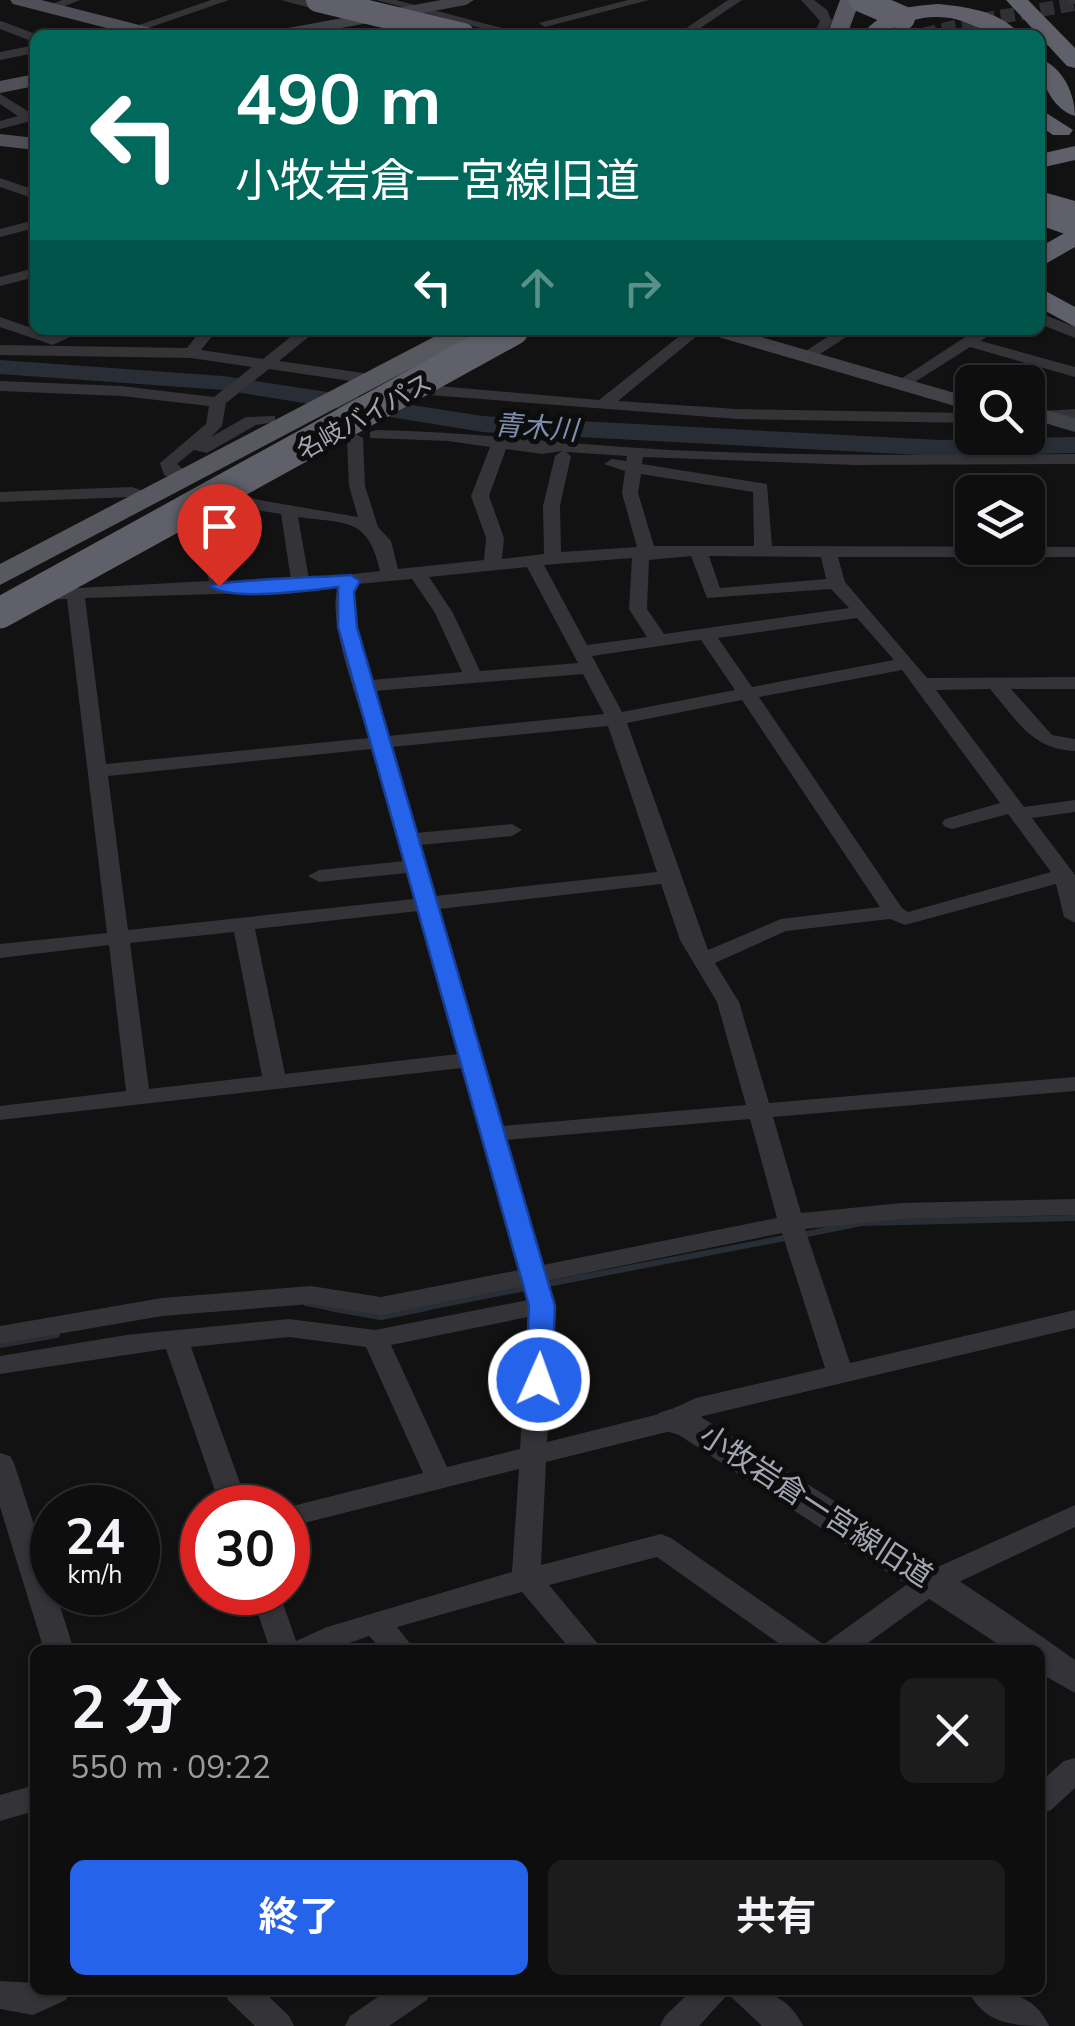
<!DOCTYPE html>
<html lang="ja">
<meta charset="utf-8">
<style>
:root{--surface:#0e0e0e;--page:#1c1c1c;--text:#f1f3f6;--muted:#9b9c9e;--line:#2e2e2e;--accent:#2563eb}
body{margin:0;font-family:"Nunito Sans","Noto Sans JP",sans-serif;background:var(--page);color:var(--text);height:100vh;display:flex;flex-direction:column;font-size:38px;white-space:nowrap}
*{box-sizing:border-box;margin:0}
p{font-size:32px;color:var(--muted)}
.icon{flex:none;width:55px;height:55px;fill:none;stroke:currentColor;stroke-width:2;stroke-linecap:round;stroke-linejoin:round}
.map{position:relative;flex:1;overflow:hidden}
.drawer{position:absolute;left:30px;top:1645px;width:1015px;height:350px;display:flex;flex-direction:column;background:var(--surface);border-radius:15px;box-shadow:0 2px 8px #0004,0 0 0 2px var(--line)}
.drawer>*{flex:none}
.guide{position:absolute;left:30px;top:30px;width:1015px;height:305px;border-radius:15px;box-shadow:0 2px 8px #0004,0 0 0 2px var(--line);background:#00695c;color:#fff;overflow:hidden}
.fabs{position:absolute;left:955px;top:365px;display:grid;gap:20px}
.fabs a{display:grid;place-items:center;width:90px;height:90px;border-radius:15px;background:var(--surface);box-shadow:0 2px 8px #0004,0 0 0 2px var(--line);font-size:50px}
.speed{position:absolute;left:30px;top:1485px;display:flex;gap:20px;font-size:50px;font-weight:700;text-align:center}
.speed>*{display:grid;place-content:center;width:130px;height:130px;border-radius:50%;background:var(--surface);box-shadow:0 2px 8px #0004,0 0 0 2px var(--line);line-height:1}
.speed small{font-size:25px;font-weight:400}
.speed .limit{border:15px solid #d22;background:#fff;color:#111}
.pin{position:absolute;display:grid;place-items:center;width:85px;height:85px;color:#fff;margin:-102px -42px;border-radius:50% 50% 50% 0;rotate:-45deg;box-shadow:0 0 10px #0007}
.pin .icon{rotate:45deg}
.me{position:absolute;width:110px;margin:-55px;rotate:2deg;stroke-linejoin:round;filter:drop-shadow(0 0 8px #0008)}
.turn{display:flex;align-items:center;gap:35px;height:210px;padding:0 40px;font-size:45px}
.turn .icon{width:130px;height:130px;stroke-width:2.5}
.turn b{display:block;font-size:70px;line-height:85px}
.lanes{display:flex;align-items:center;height:95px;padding:0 40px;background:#0003;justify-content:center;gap:50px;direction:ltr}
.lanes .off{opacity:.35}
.round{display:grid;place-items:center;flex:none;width:105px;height:105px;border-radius:15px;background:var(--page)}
.overview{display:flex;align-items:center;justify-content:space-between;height:170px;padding:0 40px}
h1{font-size:60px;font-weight:700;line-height:75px}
.button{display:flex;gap:20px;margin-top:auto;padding:20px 40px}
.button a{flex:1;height:115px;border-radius:15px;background:var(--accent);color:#fff;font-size:40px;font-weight:700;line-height:115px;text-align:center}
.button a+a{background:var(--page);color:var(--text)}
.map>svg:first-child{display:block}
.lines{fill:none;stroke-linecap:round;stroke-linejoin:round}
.stream-far1{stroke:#292e36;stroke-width:6}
.stream{stroke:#292e36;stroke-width:8}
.river{fill:#292e36;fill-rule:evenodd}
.minor-tunnel{stroke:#2f3033;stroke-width:14;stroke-dasharray:14 6;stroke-linecap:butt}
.minor{fill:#333338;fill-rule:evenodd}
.tertiary{fill:#333338;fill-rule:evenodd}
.secondary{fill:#414248;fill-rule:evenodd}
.primary{fill:#4f5057;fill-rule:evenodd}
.trunk{fill:#575860;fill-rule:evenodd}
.motorway{fill:#5f6069;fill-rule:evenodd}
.motorway-bridge-far1{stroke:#5f6069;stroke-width:24}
.motorway-bridge{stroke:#5f6069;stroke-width:31}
.route{fill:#2563eb;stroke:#184099;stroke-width:2.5}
.labels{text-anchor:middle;stroke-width:10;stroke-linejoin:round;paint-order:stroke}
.far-street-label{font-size:25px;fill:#a4a6b3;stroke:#0d0d0e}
.far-water-label{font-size:28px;font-style:italic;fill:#7c90ad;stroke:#0d0d0e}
.street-label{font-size:30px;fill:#a4a6b3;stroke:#0d0d0e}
</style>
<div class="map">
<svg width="1075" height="2026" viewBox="0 0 1075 2026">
<rect width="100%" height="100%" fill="#121213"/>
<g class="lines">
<!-- stream-far1 -->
<path class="stream-far1" d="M802,1235L861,1223L1075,1218
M542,1285L790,1237
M306,1303L344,1310
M414,1310L530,1287"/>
<!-- stream -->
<path class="stream" d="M330,1307L381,1316L426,1307
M0,1344L56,1334"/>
<!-- river -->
<path class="river" d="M0,360L223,376L483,416L940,440L1075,437V453L940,456L483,432L223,390L0,374Z"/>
<!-- minor-tunnel -->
<path class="minor-tunnel" d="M923,35L981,20L1075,4"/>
<!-- minor -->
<path class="minor" d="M62,0H80L52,11L46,7Z
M211,0H229L128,35H110Z
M376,0H396L528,35H507Z
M628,0H649L545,27L539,23Z
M728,0H742L690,35H676Z
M801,0H814L827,10L832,21L825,35H813L820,21Z
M0,21L4,22L38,35H35V42L31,41L0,29Z
M35,45V53L0,60V52Z
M0,94L31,113L35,112V120L0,129V121L18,116L0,104Z
M0,178L35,190V199L0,187Z
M35,220V228L0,237V229Z
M35,268V277L0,286V277Z
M1040,313L1075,327V338L1040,324Z
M0,317L52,335L63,330H84L53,345L0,327Z
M201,330H217L201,350L263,359L299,330H317L279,361L371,374L379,379L371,384L269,369L226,403L222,426L211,437L246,417L275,416V422L256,425L207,453L194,450L177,464L193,478L185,483L164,475L160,463L206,424L209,406L121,396L0,391V381L121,386L214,397L252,367L191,358L0,355V345L187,348Z
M687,330H704L618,401L737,409L972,413V423L737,419L416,394L408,389L416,384L599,400Z
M838,330H857L811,360H801V354Z
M976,330H995L981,341L1075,367V377L970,347L907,387L893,384Z
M1075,409V419L1043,421L1035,416L1043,411Z
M348,430L363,438L365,486L378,527L391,541L398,569L484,560L486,538L471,496L490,447L448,441L370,438V432L376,430C483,432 586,447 694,451C821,456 948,455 1075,454V464L854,465L643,457L642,464L767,484L772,546L1075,547V557H838L845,582L927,678L1075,677V689H1011L1052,735L1075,739V751C1031,749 1017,720 990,689L936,690L1024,807L1075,800V812L1032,818L1075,875V923L1064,917L1056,884L905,925L890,919L786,931L715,963L739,1002L769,1103L1075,1077V1091L773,1117L801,1213L901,1203L1075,1199V1215L901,1219L805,1229L850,1363L1075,1310V1328L703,1416L671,1431L546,1462L541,1565L661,1534L671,1538L820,1642L824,1648L827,1642L920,1575L1075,1505V1527L940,1591L858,1650H788L657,1557L549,1585L603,1650H571L522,1592L397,1627L415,1650H382L369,1636L330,1650H270L251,1592H279L296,1641L327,1627L512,1572L519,1469L288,1527L285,1508L423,1473L366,1347L289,1337L191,1347L249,1508H221L166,1349L0,1374V1356L126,1335L289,1319L375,1330L528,1300L524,1286L381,1315L311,1304L162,1316L0,1344V1326L162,1298L311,1286L381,1297L519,1270L462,1068L0,1120V1106L126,1091L109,945L0,958V944L107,933L67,599L42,600L33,595L42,590L209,581L195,524L183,512L192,507L212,522L227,581L291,580L281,514L250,509L215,494L223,489L259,500L358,517L349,486L347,440L340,435ZM506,449L542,454L562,451L555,456L543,506L544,554L502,559L504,538L489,496ZM566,452L627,456L626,461L612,459L604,464L625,471L622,493L637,547L561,552L560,506L571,456ZM641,474L753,492L754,546H654L638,493ZM298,517C347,524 368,517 380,571L309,579ZM691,556L707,598L831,589L849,608L664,634L647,609L649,560ZM709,556L821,557L826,579L720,588ZM632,558L629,609L647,637L587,645L544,565ZM527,567L578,663L480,671L453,613L429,577ZM412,579L435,613L462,672L372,680C364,654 343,608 358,584ZM339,586C324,614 360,706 369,738L106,764L85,598L279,592ZM857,618L894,660L752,687L718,638ZM701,640L735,690L622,712L592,656ZM902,670L1000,803L945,819L942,823L945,827L952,829L1008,814L1051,872L908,912L902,908L759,697ZM583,674L604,714L388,736L375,691ZM742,700L880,907L781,919L708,950L627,723ZM608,726L657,872L435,896L420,845L512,836L522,830L512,824L416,833L391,747ZM372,749L404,861L319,870L308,876L319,882L407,873L414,899L128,930L108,776ZM661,884L680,940L717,1002L746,1105L502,1126L439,909ZM418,911L458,1054L285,1074L255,929ZM234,932L262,1076L149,1089L130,943ZM750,1119L777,1218L543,1265L506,1140ZM782,1233L825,1368L696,1398L663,1413L547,1442L555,1306L547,1281ZM528,1317L520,1449L447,1467L391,1345Z
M132,487L158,496L149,501L132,497L0,502V492Z
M0,1453L10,1456L14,1463L74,1650H44L0,1507Z
M1075,1758V1788L1051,1810L1040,1814V1782L1064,1761Z
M35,1785V1811L0,1821V1795Z
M0,1981L35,1983V1990H70L66,2000L33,2015L0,2009Z
M224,1990H262L289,2016L294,2026H255L228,2000Z
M388,1990H431L427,2000L389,2026H345L350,2016Z
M692,1990C735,1990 781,1979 803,2026H762L728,1994L699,2026H660L665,2016Z
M968,1990C1001,1990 1033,1991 1049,2026C1015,2026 984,2025 968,1990Z"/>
<!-- tertiary -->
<path class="tertiary" d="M281,0H306L350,13L343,17Z
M1067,0H1075V4L1069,3Z
M671,1409L701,1417C826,1496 954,1574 1075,1660V1693L1040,1673V1650H1007L679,1435L659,1429L655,1421L659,1413Z"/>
<!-- secondary -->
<path class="secondary" d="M441,0H474L466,5L303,35H269L277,30Z
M705,330H737L972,398V411L708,334Z
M1028,405L1075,418V432L1028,418Z"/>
<!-- primary -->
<path class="primary" d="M10,0H41L163,31L165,35H134L13,4Z
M35,74V86L0,93V81Z
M0,134L35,138V150L0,146Z"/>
<!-- trunk -->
<path class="trunk" d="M840,0H860L847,35H827Z
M447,330H479L475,335L0,585V564Z"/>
<!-- motorway -->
<path class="motorway" d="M1006,0H1028L1075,48V68L1067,66Z
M938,4C968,7 1000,11 1021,35C1014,35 1003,37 997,35C975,28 962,17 937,17C907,16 890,35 862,35C881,10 907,6 938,4Z
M1040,59C1063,67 1075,94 1075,116C1052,109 1040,81 1040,59Z
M1040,109L1073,130L1069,135H1053L1040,126Z
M1075,146V160L1040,168V154Z
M1040,191L1075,201V216L1040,206Z
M1075,227V247L1040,267V247Z
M1040,288L1075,307V327L1040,308Z"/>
<!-- motorway-bridge-far1 -->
<path class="motorway-bridge-far1" d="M318,0L463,35
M861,0L903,18
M1047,215L1075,225"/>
<!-- motorway-bridge -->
<path class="motorway-bridge" d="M0,613L513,330"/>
</g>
<!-- route -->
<path class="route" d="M351,575L360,581L354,592L357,627L555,1306L552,1380L548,1387H530L526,1380L529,1306L338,627V587C310,590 231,602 210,586C216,580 330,577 351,575Z"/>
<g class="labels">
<!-- far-street labels -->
<g class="far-street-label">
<text transform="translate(364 416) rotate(-29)" y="9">名岐バイパス</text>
</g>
<!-- far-water labels -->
<g class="far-water-label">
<text transform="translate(536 427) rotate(4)" y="10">青木川</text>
</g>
<!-- street labels -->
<g class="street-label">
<text transform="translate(816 1506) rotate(33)" y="10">小牧岩倉一宮線旧道</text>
</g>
</g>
</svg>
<div class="fabs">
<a><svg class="icon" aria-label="search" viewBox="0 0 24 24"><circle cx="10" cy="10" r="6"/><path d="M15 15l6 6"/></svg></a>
<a><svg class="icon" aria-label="layers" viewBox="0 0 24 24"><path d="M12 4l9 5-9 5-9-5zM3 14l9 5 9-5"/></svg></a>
</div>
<div class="speed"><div>24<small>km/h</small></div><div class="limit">30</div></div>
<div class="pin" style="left:219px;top:586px;background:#d93025"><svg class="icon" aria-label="arrive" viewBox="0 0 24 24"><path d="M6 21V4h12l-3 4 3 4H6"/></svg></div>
<svg class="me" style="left:539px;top:1380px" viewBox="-20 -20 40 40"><circle r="17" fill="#2563eb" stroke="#fff" stroke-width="3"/><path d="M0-11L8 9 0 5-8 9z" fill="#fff"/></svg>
<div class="guide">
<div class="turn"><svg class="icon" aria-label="left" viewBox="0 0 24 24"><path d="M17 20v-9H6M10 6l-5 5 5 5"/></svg><div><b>490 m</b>小牧岩倉一宮線旧道</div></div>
<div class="lanes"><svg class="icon" aria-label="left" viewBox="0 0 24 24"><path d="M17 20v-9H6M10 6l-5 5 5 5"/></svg><svg class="icon off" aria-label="ahead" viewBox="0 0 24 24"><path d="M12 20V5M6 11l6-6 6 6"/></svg><svg class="icon off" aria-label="right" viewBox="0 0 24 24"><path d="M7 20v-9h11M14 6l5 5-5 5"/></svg></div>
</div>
<section class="drawer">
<div class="overview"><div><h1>2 分</h1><p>550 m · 09:22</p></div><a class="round"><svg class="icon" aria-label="close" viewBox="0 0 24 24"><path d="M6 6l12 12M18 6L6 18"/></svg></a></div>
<div class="button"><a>終了</a><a>共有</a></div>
</section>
</div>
